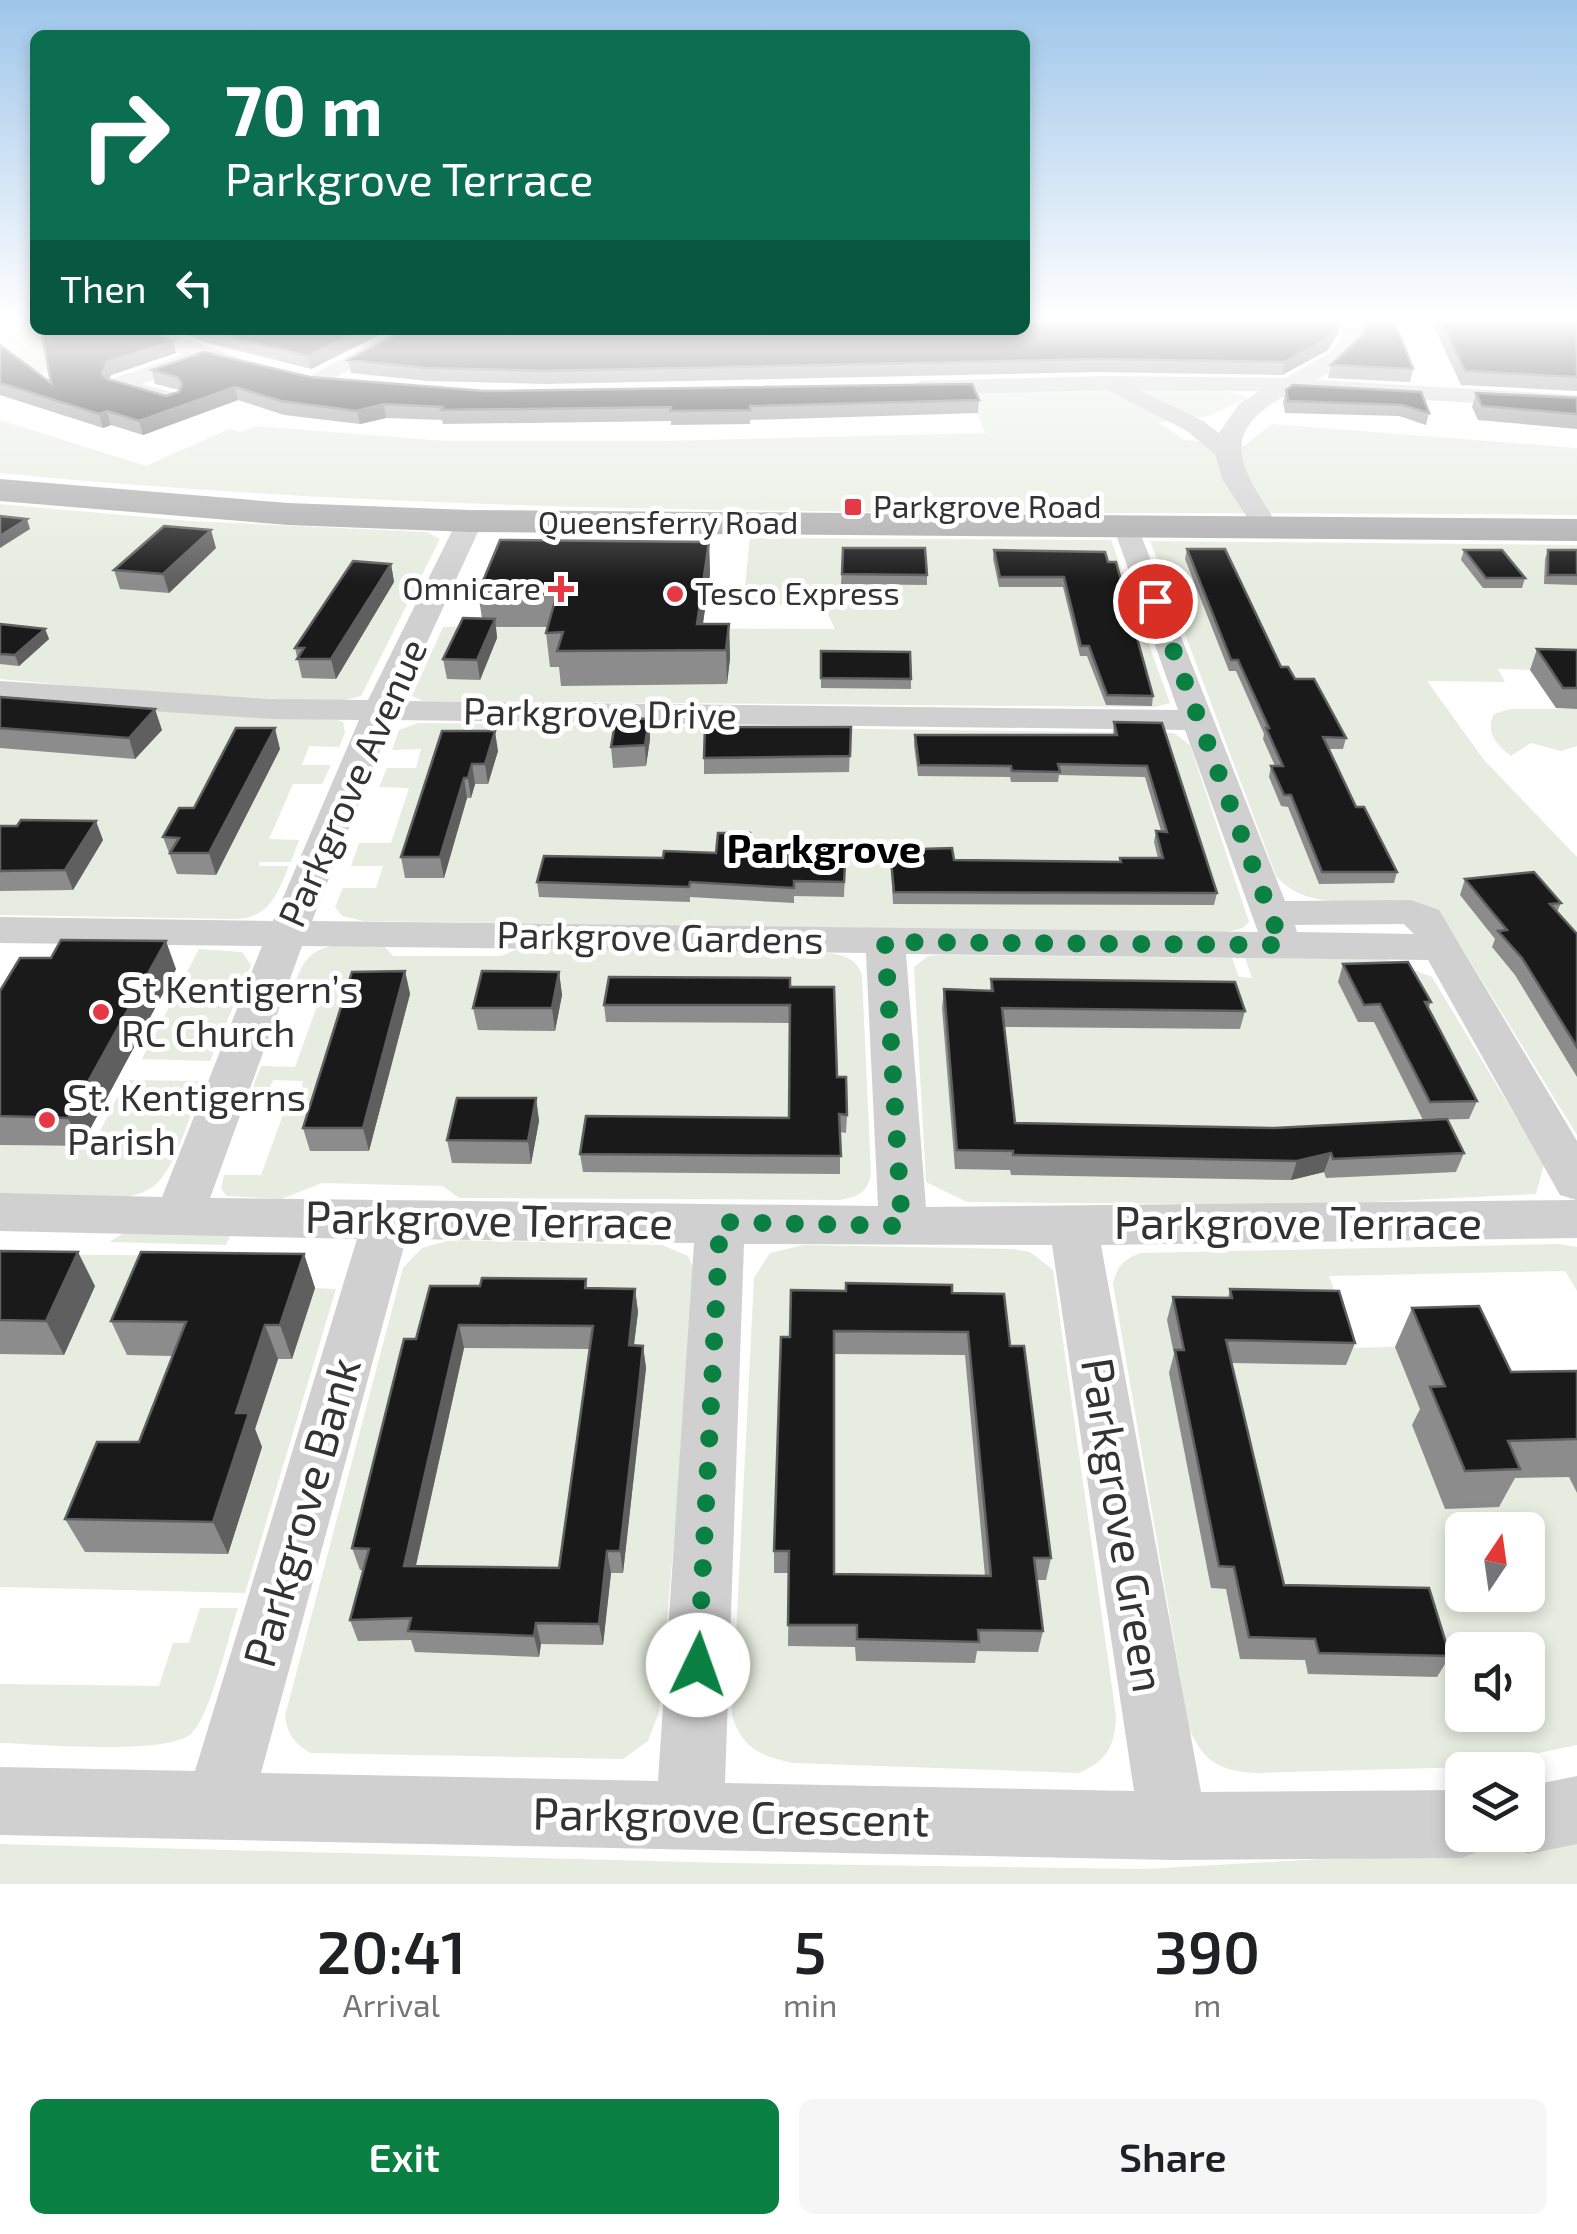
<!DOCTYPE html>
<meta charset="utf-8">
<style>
:root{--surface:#fff;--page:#f6f6f6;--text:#202124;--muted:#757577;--accent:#0b8043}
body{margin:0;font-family:"Exo 2",sans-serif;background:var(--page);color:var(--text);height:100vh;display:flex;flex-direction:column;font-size:38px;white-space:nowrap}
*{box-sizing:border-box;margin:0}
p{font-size:32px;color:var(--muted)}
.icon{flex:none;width:55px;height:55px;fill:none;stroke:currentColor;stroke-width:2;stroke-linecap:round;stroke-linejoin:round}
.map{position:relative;height:1884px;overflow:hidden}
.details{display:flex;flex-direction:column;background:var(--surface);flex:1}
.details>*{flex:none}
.guide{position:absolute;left:30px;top:30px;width:1000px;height:305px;border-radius:15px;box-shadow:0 5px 15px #0003;background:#0b6e4f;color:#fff;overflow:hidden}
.needle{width:65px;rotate:13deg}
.controls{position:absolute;left:1445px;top:1512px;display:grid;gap:20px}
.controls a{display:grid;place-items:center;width:100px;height:100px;border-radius:15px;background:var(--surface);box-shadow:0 5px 15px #0003;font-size:50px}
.pin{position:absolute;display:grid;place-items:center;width:85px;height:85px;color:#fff;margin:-42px;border:5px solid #fff;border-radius:50%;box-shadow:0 2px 10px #0007}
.me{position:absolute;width:110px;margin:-55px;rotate:3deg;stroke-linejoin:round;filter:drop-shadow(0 0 8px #0008)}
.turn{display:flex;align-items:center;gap:35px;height:210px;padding:0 30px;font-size:45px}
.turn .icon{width:130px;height:130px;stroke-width:2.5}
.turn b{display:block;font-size:70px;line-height:85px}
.then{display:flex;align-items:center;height:95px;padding:0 30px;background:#0003;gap:20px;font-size:38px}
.eta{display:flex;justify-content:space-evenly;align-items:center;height:170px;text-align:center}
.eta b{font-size:60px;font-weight:600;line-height:70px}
.primary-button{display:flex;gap:20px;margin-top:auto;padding:20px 30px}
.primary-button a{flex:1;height:115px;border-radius:15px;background:var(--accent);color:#fff;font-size:40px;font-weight:600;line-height:115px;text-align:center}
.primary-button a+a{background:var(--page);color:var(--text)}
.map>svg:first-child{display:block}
.green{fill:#e6ecdf;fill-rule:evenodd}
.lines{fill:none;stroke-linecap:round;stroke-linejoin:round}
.street{fill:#d0d0d0;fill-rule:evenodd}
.primary{fill:#ababab;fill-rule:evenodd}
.wall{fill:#8c8c8c;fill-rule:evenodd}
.shaded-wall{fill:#5f5f5f}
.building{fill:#1a1a1a;stroke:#5f5f5f;stroke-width:2.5;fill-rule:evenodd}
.route{stroke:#0b8043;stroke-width:18;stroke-dasharray:0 32.4}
.poi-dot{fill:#e63946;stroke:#fff;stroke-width:4}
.labels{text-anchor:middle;stroke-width:10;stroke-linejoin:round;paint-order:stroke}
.far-poi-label{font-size:32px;fill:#333;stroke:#fff;text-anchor:start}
.far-street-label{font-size:32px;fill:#333;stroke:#fff}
.street-label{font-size:38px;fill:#333;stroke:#fff}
.poi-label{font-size:38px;fill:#333;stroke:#fff;text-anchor:start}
.neighbourhood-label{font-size:40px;font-weight:bold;fill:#000;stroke:#fff}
.near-street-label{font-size:45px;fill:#333;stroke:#fff}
</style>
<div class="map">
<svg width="1577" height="1884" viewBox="0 0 1577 1884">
<rect width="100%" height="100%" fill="#fff"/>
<!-- green -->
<path class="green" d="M0,318H24L35,330L79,355L0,393V368L12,365L22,349L0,337Z
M1212,388L1249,397L1209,416L1159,422L1184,440L1244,446L1272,424L1577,448V515C1052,509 523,524 0,473V420L146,466L229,429L241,432L255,426L446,441H661L985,433L969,392Z
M0,504L190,521L427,532L440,539L361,696L336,702L115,690L0,679Z
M750,538L1111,540L1170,703L1155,707L423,701L412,696L443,627L835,629L823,604L743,605Z
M1150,541L1577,545V671L1498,669L1505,682L1427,681L1484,760L1577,857V1135L1451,930C1397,872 1323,929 1276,876Z
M0,700L337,720L343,722L345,732L339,747L309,746L302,765H331L322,784H293L269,839L299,840L291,862H259V866H289C277,894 270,918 235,919L0,915Z
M1510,709H1577V746L1561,751L1531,743L1511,756C1496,744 1485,732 1494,714Z
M418,723L1174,733L1190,745L1249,922L1243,928L1223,933L364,921L342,916L335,907L343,888H376L383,866H351L359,843H391L409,788L379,787L387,768H416L421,749L392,750L399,730Z
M331,946L385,947L393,956H501L520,948L824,953C841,954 856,957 862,975L871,1174C867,1193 858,1197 839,1200L459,1198L443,1186L322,1183L281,1199L227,1196L221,1189L224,1175H261L292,1090H301L303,1081L273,1080L270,1087H253L261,1066L295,1067L324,987L294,985C303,963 307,952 331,946Z
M199,949L242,952L251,965L210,1061L142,1059Z
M940,955L1232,958L1239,977L1252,978L1245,958L1385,959L1432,977L1544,1164L1536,1194L1312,1205L967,1202L926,1182L914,967L928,956Z
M126,1080L203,1081C192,1108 176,1169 154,1186C125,1209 37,1197 0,1197V1145L92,1147Z
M127,1231L231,1233L226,1245L109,1242Z
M450,1240L662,1245L688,1256L697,1276L659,1712L648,1741L623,1759L311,1753C294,1743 288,1735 285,1716L403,1268L422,1248Z
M1558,1244L1577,1247V1291L1565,1271L1329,1276L1355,1348L1461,1345L1476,1379L1577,1372V1745L1471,1767L1256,1773C1220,1771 1203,1762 1189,1728L1113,1284C1117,1266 1123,1260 1140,1253ZM1462,1530H1528V1595H1462ZM1462,1650H1528V1715H1462Z
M803,1245L1013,1249L1030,1252L1053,1270L1116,1716C1115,1746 1107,1761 1079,1773L793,1763C761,1757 741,1747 732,1715L754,1278L770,1253Z
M0,1254L219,1256L315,1288L336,1289L245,1593L0,1587Z
M200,1608H238C228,1637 211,1714 192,1733C169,1756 38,1744 0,1743V1684L159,1686L173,1643H189Z
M1577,1837V1884H0V1844L728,1863L1145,1869L1531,1847Z"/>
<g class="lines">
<!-- street -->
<path class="street" d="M1346,318H1366C1360,349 1344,366 1316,380L1577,395V409L1292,392C1213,433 1241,467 1279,527L1266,535L1257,533L1223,480L1215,454L1187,431L1107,390L920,395L909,388L920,381L1103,376L1285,378L1330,353L1341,339ZM1140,390L1259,391L1239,404L1219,433L1203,421Z
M135,330H162L257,364L260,369L249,376L204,362L142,384L175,393L178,398L175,403L167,405L112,389L109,384L112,379L182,355Z
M397,330H423L321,385L313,387L302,380Z
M470,513L483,521L400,701L1178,710L1113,526L1117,520H1135L1285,901L1411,900L1439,910L1577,1141V1238L1101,1245L1201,1792L1462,1790V1835H1491L1486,1848L1462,1858L1173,1860L0,1835V1767L195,1771L357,1239L0,1231V1193L162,1197L262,946L0,943V917L273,921L359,720L273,719L0,701V681L273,699L368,700L457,521ZM392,720L1185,730L1258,932L312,921ZM1404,924L1414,934L1297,932L1295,925ZM302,946L866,953L878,1206L210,1198ZM906,954L1428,960L1560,1195L1576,1200L926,1207ZM406,1239L694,1243L658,1781L261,1773ZM744,1244L1052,1245L1134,1791L725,1783Z
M1577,1776V1844L1528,1854L1504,1844L1500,1835H1528V1786Z"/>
<!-- primary -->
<path class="primary" d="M0,479L288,503L470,510L1577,519V541L470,532L288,525L0,501Z"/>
</g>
<!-- wall -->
<path class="wall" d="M1430,318L1577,321V391L1461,385Z
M1342,319L1339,331L1328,350L1282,375L1096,372L546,384L428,381L351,373L348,360Z
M173,330H389L311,369L208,343Z
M173,341L176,353L111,375L109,380L166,396L179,392V390L155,384L152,370L310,377L485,391L979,400L978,413L750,420V424L671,425V421L443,424L442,420L386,418L360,424L284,415L238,400L143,435L111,425L103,428L0,395V345L51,383Z
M1331,365L1413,369L1410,382L1328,378Z
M1286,390L1421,392L1429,413L1426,425L1399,416L1285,413L1283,402Z
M1476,393L1577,398V429L1478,420L1472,407Z
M709,542L710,574L703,624H729L730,658L727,684L561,686L559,667H550L546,633L548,627H496L497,638L480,680L447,679L443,659L482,618L478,593Z
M216,548L169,593L120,589L114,570Z
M843,548L927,575V585L841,584Z
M1187,549L1281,667L1346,738L1343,749H1328L1356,807L1397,872L1394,883L1319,884L1288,807L1281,806L1269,777L1271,766H1275L1263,739L1264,734L1236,671H1229L1185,559Z
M994,550L1105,552L1153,696L1152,706L1106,705L1087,656H1080L1063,587H999L993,559Z
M1464,550L1525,578L1522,588H1483L1461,560Z
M1548,550H1577V585L1544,584L1545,559Z
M391,564L394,582L336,679L302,678L295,648Z
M0,624L45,629L49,639L19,666L0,664Z
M1537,649L1577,650V709L1556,708L1530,670Z
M821,651L911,679V689L821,688Z
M0,697L162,730L135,759L0,748Z
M649,719L650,739L646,766L613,768L611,747Z
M1114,722L1162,723L1217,893L1214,905L893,904L890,850L954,860L1119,862L1120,858H1158L1154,842L1156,831H1161L1145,777L1059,775L1058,782H1011L1010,777L918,776L914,745L915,735H1113Z
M851,727L849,772L704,774V758Z
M442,731L498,751L488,784H475L471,798H467L444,878H405L401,857Z
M280,749L216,875L177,874L163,837L194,808Z
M0,826L103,840L73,890L0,891Z
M846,846L844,897L794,896V903L690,897V902L539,897L537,882L716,853L751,850L806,851Z
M1465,879L1561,903L1557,912L1577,934V1077L1515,975L1492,947L1495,939L1460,895Z
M1343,964L1431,1002L1428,1009L1477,1101L1469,1119L1423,1120L1374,1022H1358L1338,982Z
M176,969L81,1146L0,1145V991Z
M405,971L410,994L369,1151H310L303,1128Z
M559,972L562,995L555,1031L478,1030L473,1008Z
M991,979L1245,1011L1240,1029L1004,1027L1015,1123L1464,1153L1456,1172L1326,1178L1324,1172L1291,1180L1011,1175L1010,1170L955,1169L942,1008L944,989L990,991Z
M790,987L837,1077L847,1115L846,1133L840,1132V1174L583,1172L580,1154L789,1118L790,1023L606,1022L604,1005Z
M536,1098L539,1121L531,1164L452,1163L447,1140Z
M0,1251L95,1286L64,1355L0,1354Z
M304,1254L315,1288L292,1359H278L255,1429L262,1447L228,1554L85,1552L65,1519L139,1442L173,1356L127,1355L111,1321Z
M586,1279L587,1288L635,1289L638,1312L634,1345L643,1346L646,1368L623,1573H611L603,1645L541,1644L539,1657L415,1652L411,1640L358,1641L350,1620L363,1570H360L352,1548L416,1339L480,1286ZM464,1348L590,1349L559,1568L416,1566Z
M1230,1289L1355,1343L1346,1365L1232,1363L1284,1585L1450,1656L1437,1677L1308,1674L1305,1660L1240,1659L1226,1589L1211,1588L1169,1373L1174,1354L1167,1320L1173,1297L1228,1298Z
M952,1293L1010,1346L1051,1558L1046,1580H1037L1043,1631L1038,1652L977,1651L975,1663L856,1661L855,1647L788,1646L789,1573H774V1551L790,1337ZM834,1354L965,1355L985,1576L834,1574Z
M1412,1308L1511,1372L1577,1370V1493L1569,1477L1515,1478L1499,1507L1445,1509L1412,1425L1420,1409L1395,1347Z"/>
<!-- shaded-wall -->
<path class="shaded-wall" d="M1342,319L1339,331L1328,350L1282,375L1285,362Z
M361,330H389L311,369L308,356Z
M173,341L176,353L111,375L106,386L102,373L107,362Z
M235,387L238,400L143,435L139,421Z
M384,404L386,418L360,424L357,411Z
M107,411L111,425L103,428L99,414Z
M27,519L30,529L0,548V536Z
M211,530L216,548L169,593L163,574Z
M709,542L710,574L699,650L697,624Z
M391,564L394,582L336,679L331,659Z
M495,619L497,638L480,680L477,660Z
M729,624L730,658L727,684L726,650Z
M45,629L49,639L19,666L15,655Z
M155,709L162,730L135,759L129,738Z
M649,719L650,739L646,766L645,745Z
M275,728L280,749L216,875L209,853Z
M495,731L498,751L488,784L485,764Z
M472,764L475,784L471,798L468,778Z
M464,778L467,798L444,878L440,857Z
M96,821L103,840L73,890L65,870Z
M166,941L176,969L81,1146L68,1118Z
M405,971L410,994L369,1151L363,1128Z
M559,972L562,995L555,1031L552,1008Z
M536,1098L539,1121L531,1164L528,1141Z
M1331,1153L1324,1172L1291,1180L1297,1161Z
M78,1252L95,1286L64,1355L46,1321Z
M304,1254L315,1288L292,1359L280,1325Z
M635,1289L638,1312L631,1368L629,1345Z
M265,1325L278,1359L255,1429L262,1447L228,1554L213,1522L236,1413Z
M459,1325L464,1348L411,1587L404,1566Z
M643,1346L646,1368L623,1573L620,1551Z
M607,1551L611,1573L603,1645L599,1624Z
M536,1623L541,1644L539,1657L534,1636Z"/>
<!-- building -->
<path class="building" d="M1025,318L1342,319L1330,337L1285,362L1098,359L545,371L426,368L348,360L405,330H1025Z
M1370,318H1393L1413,369L1331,365L1362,336Z
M1440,318H1525L1577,321V377L1465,371Z
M41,330H150L173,341L107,362L102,373L107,379L166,396L179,392L182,384L177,377L152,370L204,352L310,377L485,391L972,384L979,400L750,406V410L670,411L671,407L441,410L443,407L384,404L357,411L281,401L235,387L139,421L107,411L99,414L0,383V345L51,383Z
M203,330H361L308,356Z
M1293,385L1421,392L1429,413L1402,405L1288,401L1286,390Z
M1476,393L1577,398V414L1482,406Z
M0,516L27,519L0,536Z
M164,526L211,530L163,574L114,570Z
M500,540L709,542L697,624H729L726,650L557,651L563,632L546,633L557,594L478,593Z
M843,548H925L927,575L842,574Z
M1187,549H1225L1281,667H1288L1295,679H1314L1346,738L1323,737L1356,807H1364L1397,872H1322L1291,795H1284L1271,766H1283L1266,728H1269L1238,660H1231Z
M994,550L1105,552L1108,562H1116L1153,696L1107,695L1089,646H1081L1064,577H1000Z
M1464,550H1502L1525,578H1486Z
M1548,550H1577V575H1548Z
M353,561L391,564L331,659H297L304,648H295Z
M463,618L495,619L477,660L443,659Z
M0,624L45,629L15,655L0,654Z
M1537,649L1577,650V688H1563Z
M821,651L910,652L911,679L821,678Z
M0,697L155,709L129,738L0,728Z
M616,718L649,719L645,745L611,747Z
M1114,722L1162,723L1217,893L894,892L890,850L952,848L954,860L1121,862L1120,858H1163L1156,831L1167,832L1147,766L1058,764L1060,772L1012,771L1011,766L919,765L915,735H1117Z
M705,727H851L850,756L704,758Z
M236,728H275L209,853H170L179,838L163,837L179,808H194Z
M442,731H495L485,764H472L468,778H464L440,857H401Z
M21,820L96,821L65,870L0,871V826H17Z
M718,833H750L749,850L806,851L807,845L846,846L844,882L794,881V888L690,882L689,887L537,882L544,856L663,858L664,851L716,853Z
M1534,872L1561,903L1550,904L1577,934V1047L1522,958L1498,931L1507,930L1465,879Z
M61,940L166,941L68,1118L0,1116V991L20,958H51Z
M1408,962L1431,1002H1425L1477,1101L1430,1102L1380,1004L1364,1005L1343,964Z
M405,971L363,1128H303L352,972Z
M482,971L559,972L552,1008H473Z
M609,977L790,978V987H834L837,1077H846L847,1115L839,1114L841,1156L580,1154L586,1116L789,1118L790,1005H604Z
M991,979L1235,982L1245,1011L1002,1008L1015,1123L1275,1128L1447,1119L1464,1153L1333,1159L1331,1153L1297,1161L1013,1155V1151L957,1150L944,989L993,991Z
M457,1098H536L528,1141L447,1140Z
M0,1251L78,1252L46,1321L0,1320Z
M141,1252L304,1254L280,1325H265L236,1413H249L213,1522L65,1519L97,1442H139L186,1322L111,1321Z
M482,1278L586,1279L585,1288L635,1289L629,1345L643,1346L639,1386L620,1551H607L599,1624L536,1623L534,1636L408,1631L411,1618L350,1620L369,1549L352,1548L404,1339H416L430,1286H480ZM459,1325L593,1326L559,1568L404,1566Z
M846,1283L952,1285V1293L1004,1294L1010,1346H1024L1051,1558H1034L1043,1631L978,1630L979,1642L857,1639V1625H788L789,1551H774L781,1337H790L791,1290L846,1291ZM834,1331L968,1332L991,1576L834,1574Z
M1230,1289L1339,1291L1355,1343L1226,1340L1284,1585L1429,1588L1450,1656L1319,1653L1315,1639L1249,1637L1234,1567L1219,1566L1175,1350H1184L1173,1297L1232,1298Z
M1479,1306L1511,1372L1577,1371V1439L1508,1441L1520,1469L1465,1471L1430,1387L1445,1386L1412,1308Z"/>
<!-- sky -->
<linearGradient id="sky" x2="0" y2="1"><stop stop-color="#9ec6ea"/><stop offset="0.55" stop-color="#fff"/><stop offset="1" stop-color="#fff" stop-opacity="0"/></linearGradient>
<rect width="1577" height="582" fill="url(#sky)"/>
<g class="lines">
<!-- route -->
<path class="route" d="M698,1665L720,1222L902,1226L885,942L1282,945L1155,601"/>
</g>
<!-- markers -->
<g class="poi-dot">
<rect x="843" y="497" width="20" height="20" rx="5"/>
<path d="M556 574h10v10h10v10h-10v10h-10v-10h-10v-10h10z"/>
<circle cx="675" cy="594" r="10"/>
<circle cx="101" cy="1012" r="10"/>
<circle cx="47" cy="1120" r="10"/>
</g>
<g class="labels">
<!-- far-poi labels -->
<g class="far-poi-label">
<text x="873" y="518">Parkgrove Road</text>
<text x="541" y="600" text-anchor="end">Omnicare</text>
<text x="695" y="605">Tesco Express</text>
</g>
<!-- far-street labels -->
<g class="far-street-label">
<text x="668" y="534">Queensferry Road</text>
</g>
<!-- street labels -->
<g class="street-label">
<text transform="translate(600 714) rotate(1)" y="13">Parkgrove Drive</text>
<text transform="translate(353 783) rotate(-66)" y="13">Parkgrove Avenue</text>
<text transform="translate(660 938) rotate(1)" y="13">Parkgrove Gardens</text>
</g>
<!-- poi labels -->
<g class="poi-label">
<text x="121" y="1003">St Kentigern’s<tspan x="121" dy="44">RC Church</tspan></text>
<text x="67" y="1111">St. Kentigerns<tspan x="67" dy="44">Parish</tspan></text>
</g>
<!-- neighbourhood labels -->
<g class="neighbourhood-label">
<text x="824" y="863">Parkgrove</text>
</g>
<!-- near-street labels -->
<g class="near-street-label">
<text transform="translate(489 1220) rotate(1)" y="16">Parkgrove Terrace</text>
<text x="1298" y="1239">Parkgrove Terrace</text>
<text transform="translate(302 1512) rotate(-74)" y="16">Parkgrove Bank</text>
<text transform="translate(1123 1525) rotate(81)" y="16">Parkgrove Green</text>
<text transform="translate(731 1817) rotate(1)" y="16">Parkgrove Crescent</text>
</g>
</g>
</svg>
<div class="controls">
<a><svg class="needle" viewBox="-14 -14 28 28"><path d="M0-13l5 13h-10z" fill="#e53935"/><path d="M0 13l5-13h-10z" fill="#757577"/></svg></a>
<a><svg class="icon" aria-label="sound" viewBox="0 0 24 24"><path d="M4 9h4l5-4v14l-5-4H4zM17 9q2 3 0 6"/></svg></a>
<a><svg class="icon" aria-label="layers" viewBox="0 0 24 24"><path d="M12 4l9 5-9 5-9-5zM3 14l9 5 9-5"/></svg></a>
</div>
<div class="pin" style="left:1155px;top:601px;background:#d93025"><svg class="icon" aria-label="arrive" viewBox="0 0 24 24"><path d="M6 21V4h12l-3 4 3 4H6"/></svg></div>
<svg class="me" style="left:698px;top:1665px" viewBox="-20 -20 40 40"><circle r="19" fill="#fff"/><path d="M0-13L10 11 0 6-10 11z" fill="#0b8043"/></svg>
<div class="guide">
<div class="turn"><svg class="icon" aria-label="right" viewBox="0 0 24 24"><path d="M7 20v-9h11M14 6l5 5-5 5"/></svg><div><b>70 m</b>Parkgrove Terrace</div></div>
<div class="then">Then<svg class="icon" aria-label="left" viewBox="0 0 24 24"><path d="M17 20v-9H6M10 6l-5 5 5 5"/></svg></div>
</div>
</div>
<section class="details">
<div class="eta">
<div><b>20:41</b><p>Arrival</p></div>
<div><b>5</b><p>min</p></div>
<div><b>390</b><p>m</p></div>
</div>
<div class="primary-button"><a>Exit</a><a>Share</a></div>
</section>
